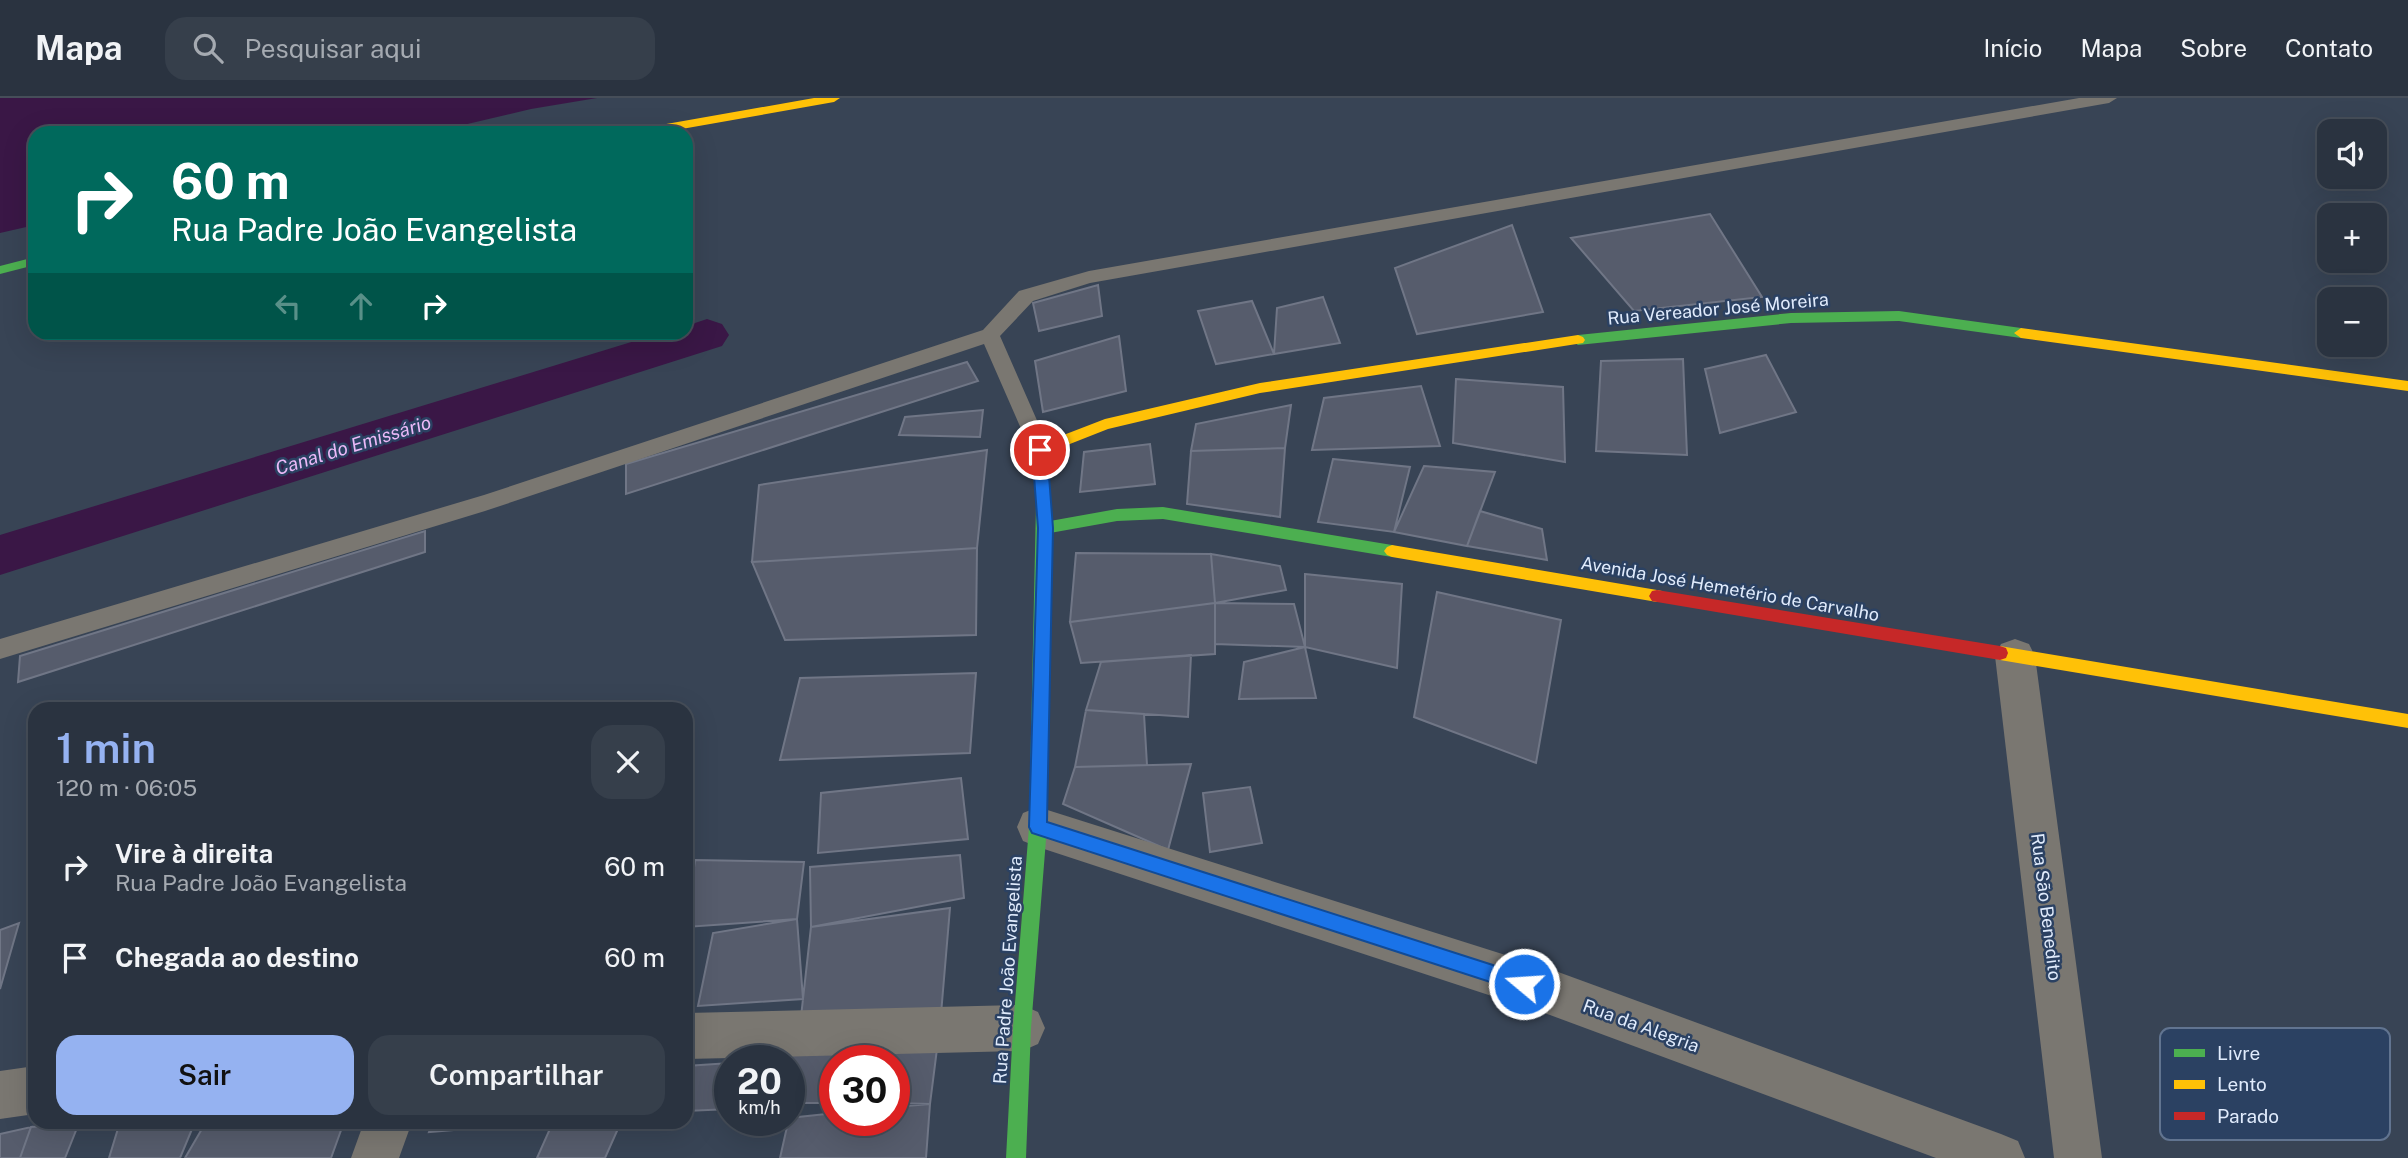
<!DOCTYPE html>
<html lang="pt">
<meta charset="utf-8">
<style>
:root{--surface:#2a3340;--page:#363f4b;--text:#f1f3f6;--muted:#a5aab1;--line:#464e59;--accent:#95b2f1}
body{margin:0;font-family:"Public Sans",sans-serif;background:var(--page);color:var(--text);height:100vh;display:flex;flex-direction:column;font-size:26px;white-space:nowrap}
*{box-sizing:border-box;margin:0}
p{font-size:23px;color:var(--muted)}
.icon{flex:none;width:38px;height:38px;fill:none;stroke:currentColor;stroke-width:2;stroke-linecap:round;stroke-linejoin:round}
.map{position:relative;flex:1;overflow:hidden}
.drawer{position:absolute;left:28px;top:604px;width:665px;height:427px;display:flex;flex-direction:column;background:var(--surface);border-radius:21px;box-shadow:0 7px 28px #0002,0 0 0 2px var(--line)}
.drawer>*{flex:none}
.hud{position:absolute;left:28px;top:28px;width:665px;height:214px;border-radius:21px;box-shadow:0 7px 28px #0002,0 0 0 2px var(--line);background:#00695c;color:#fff;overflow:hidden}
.controls{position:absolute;left:2317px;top:21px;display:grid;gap:14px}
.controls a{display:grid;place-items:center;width:70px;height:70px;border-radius:14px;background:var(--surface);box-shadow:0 7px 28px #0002,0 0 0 2px var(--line);font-size:35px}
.speed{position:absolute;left:714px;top:947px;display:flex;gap:14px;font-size:35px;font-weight:700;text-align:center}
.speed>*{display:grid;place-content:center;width:91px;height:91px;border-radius:50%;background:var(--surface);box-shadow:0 7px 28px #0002,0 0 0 2px var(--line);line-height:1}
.speed small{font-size:18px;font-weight:400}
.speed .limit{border:10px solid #d22;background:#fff;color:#111}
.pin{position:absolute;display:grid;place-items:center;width:60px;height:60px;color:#fff;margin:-30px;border:4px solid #fff;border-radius:50%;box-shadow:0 2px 7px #0007}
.me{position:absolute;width:77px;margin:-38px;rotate:288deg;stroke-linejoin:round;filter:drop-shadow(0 0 5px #0008)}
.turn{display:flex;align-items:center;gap:24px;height:147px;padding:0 28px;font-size:32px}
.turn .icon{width:91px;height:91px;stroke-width:2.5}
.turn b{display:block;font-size:49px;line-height:60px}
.lanes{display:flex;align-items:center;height:66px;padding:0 28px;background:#0003;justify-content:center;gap:35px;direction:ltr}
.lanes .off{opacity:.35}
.round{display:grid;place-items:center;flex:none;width:74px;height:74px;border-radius:21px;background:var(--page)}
.summary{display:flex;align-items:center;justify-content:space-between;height:119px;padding:0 28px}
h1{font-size:42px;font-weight:600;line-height:52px;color:var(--accent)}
.button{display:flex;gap:14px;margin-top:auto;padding:14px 28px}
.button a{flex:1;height:80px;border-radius:21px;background:var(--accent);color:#111;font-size:28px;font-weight:600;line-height:80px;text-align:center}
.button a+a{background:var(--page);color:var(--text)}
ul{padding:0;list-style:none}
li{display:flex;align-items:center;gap:21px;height:91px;padding:0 28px}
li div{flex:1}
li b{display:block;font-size:26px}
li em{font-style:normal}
header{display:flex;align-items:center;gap:42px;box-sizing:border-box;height:98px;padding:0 35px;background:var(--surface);border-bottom:2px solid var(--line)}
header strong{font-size:33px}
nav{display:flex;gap:38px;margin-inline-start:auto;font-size:24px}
.search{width:490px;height:63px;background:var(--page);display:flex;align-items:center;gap:18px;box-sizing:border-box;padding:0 24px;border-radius:21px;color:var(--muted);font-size:26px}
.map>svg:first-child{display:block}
.water{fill:#3a1746}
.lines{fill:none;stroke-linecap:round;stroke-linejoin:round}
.canal{fill:#3a1746;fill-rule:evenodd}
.building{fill:#565c6c;stroke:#707686;stroke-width:2}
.lane{fill:#7a7771;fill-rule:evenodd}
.street{fill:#7a7771;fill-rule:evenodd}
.fast{fill:#4caf50;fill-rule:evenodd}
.slow{fill:#ffc107;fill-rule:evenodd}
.jam{fill:#c62828;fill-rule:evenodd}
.route{fill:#1a73e8;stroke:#114b97;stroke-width:2}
.labels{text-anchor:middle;stroke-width:5;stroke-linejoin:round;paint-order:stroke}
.street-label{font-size:18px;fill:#e0ebfc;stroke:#2b4162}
.water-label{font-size:19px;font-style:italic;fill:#ebb9f8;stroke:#2b4162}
.key{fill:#2b4162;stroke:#617490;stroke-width:2}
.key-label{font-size:19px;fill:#e0ebfc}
</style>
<header>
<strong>Mapa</strong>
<div class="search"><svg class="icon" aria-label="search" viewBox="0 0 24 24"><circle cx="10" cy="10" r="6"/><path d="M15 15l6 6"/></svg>Pesquisar aqui</div>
<nav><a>Início</a><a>Mapa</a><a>Sobre</a><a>Contato</a></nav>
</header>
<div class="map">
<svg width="2408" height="1060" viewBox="0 0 2408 1060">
<rect width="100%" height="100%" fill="#384455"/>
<!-- water -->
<path class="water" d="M0,0H597L531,11L429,35H35V127L0,135Z"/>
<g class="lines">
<!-- canal -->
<path class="canal" d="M707,221L722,226L729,237L722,248L0,477V437L664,234H686V228Z"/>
</g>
<!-- building -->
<path class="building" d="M1710,116L1762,199L1634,213L1571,140Z
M1512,127L1543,214L1417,236L1395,170Z
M1098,187L1102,218L1039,233L1033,205Z
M1323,199L1340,245L1274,256L1277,210Z
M1252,203L1274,256L1216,266L1198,213Z
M1119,238L1126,293L1043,314L1035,263Z
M1766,257L1796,314L1720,335L1705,271Z
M1683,261L1687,357L1596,353L1601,263Z
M967,264L978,283L626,396V366Z
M1456,281L1563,289L1565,364L1453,345Z
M1421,288L1440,348L1312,352L1324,300Z
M1291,307L1285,350L1191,353L1196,326Z
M983,312L980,339L899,337L905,319Z
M1150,346L1155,386L1080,394L1084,354Z
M1285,350L1280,419L1187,406L1191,353Z
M987,352L977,450L752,464L759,387Z
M1333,361L1410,369L1394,434L1318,424Z
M1424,368L1495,374L1467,448L1394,434Z
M1480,413L1542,431L1547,462L1467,448Z
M425,433V454L18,584L20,558Z
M977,450L976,537L785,542L752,464Z
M1076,455L1211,456L1215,505L1070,524Z
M1211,456L1280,468L1286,492L1215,505Z
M1305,476L1402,486L1397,570L1305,549Z
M1437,494L1561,522L1536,665L1414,619Z
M1215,505V556L1081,565L1070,524Z
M1215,505L1294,506L1305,549L1215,546Z
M1305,549L1316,600L1239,601L1244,564Z
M1191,557L1188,619L1086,612L1101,564Z
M976,575L970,655L780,662L800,580Z
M1086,612L1144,616L1147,667L1075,669Z
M1191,666L1168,752L1063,706L1075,669Z
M961,680L968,741L818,755L821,695Z
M1250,689L1262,745L1210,754L1203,695Z
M960,757L964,800L811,829L810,769Z
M695,762L804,764L797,821L686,829Z
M950,810L941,916L801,919L811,829Z
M797,821L803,901L698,908L713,835Z
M19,825L0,891V832Z
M938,943L930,1006L894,1005V962H835V1005H789V964L795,951Z
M730,965V1011L686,1013V968Z
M930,1006L926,1060H780L789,1020L835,1015V1022H894V1009Z
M120,1024H195L180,1060H109Z
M206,1024H344L331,1060H185Z
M433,1024H549L429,1034Z
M553,1024H621L605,1060H537Z
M79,1025L65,1060H20L31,1029Z
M31,1029L20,1060H0V1036Z"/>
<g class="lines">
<!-- lane -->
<path class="lane" d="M2079,0H2117L2109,5L1090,185L1033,203L1000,238L1050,352L1047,358L1040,360L1033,358L984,246L485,413L0,561V541L484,397L983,232L1019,193L1089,173Z"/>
<!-- street -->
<path class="street" d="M2015,541L2029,546L2035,558L2102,1060H2054L1995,558L2001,546Z
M1038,709L1550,871L2001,1036L2018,1043L2025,1060H1936L1550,917L1038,749L1023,743L1017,729L1023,715Z
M1022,907L1038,914L1045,930L1038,946L1022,953L686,961V915Z
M35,968V1016L0,1021V973Z
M364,1024H412L399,1060H351Z"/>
<!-- fast -->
<path class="fast" d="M35,159V167L0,176V168Z
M1899,213L2021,230L2028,235L2021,240L1899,223L1791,225L1578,247L1571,242L1578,237L1791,215Z
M1043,401L1050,407V423L1117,411L1163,409L1392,447L1397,449L1400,453L1397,457L1392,459L1163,421L1117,423L1050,435L1047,729L1031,930L1026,1060H1006L1013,930L1029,729L1036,407Z"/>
<!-- slow -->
<path class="slow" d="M814,0H840L834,4L659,35H632L638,31Z
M2021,230L2408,283V293L2021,240L2014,235Z
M1578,237L1583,239L1585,242L1583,245L1260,295L1108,331L1047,355L1050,407L1043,413L1036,407L1033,352L1035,348L1105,321L1260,285Z
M1392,447L1657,492L1662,493L1665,498L1662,503L1657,504L1392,459L1387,457L1384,453L1387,449Z
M2000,548L2408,616V630L2000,562L1994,560L1992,555L1994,550Z"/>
<!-- jam -->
<path class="jam" d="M1657,492L2000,548L2006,550L2008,555L2006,560L2000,562L1657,504L1652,503L1649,498L1652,493Z"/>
</g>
<!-- route -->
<path class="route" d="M1040,346L1047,352L1053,430L1047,724L1524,877L1531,880L1534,886L1531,893L1524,895L1032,735L1029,729L1038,430L1032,352Z"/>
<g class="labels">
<!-- street labels -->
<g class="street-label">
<text transform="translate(1718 211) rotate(-5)" y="6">Rua Vereador José Moreira</text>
<text transform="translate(1730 491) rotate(10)" y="6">Avenida José Hemetério de Carvalho</text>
<text transform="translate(2046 809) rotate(83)" y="6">Rua São Benedito</text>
<text transform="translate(1008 872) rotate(-86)" y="6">Rua Padre João Evangelista</text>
<text transform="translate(1641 928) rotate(20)" y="6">Rua da Alegria</text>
</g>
<!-- water labels -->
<g class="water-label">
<text transform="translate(353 347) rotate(-17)" y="7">Canal do Emissário</text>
</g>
</g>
<!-- legend -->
<rect x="2160" y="930" width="230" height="112" rx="10" class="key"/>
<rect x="2174" y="951" width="31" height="8" fill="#4caf50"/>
<rect x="2174" y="982" width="31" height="9" fill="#ffc107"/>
<rect x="2174" y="1014" width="31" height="8" fill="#c62828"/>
<g class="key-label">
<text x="2217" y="962">Livre</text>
<text x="2217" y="993">Lento</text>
<text x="2217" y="1025">Parado</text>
</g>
</svg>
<div class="controls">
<a><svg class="icon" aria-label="sound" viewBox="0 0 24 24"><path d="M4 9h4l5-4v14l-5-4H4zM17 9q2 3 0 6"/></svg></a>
<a>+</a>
<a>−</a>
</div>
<div class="speed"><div>20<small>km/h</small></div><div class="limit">30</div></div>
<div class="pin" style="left:1040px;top:352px;background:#d93025"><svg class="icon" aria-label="arrive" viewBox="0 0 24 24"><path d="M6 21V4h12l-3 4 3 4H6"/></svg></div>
<svg class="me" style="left:1524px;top:886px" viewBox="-20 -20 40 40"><circle r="17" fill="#1a73e8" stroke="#fff" stroke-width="3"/><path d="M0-11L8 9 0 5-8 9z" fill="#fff"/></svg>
<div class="hud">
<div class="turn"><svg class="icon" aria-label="right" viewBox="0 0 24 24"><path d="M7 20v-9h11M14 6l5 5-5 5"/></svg><div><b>60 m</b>Rua Padre João Evangelista</div></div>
<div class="lanes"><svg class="icon off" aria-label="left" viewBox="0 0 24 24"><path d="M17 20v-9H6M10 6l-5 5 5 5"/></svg><svg class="icon off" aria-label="ahead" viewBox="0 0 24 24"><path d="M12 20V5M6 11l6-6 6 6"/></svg><svg class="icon" aria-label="right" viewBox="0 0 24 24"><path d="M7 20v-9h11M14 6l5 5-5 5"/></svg></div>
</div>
<section class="drawer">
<div class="summary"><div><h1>1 min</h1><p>120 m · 06:05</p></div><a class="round"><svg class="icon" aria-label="close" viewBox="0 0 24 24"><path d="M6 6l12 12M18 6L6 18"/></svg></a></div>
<ul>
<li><svg class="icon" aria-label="right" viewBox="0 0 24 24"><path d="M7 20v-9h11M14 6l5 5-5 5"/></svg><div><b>Vire à direita</b><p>Rua Padre João Evangelista</p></div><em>60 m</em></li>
<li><svg class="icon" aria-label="arrive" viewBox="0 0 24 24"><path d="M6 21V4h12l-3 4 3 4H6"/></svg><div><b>Chegada ao destino</b></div><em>60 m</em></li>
</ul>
<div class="button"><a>Sair</a><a>Compartilhar</a></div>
</section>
</div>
